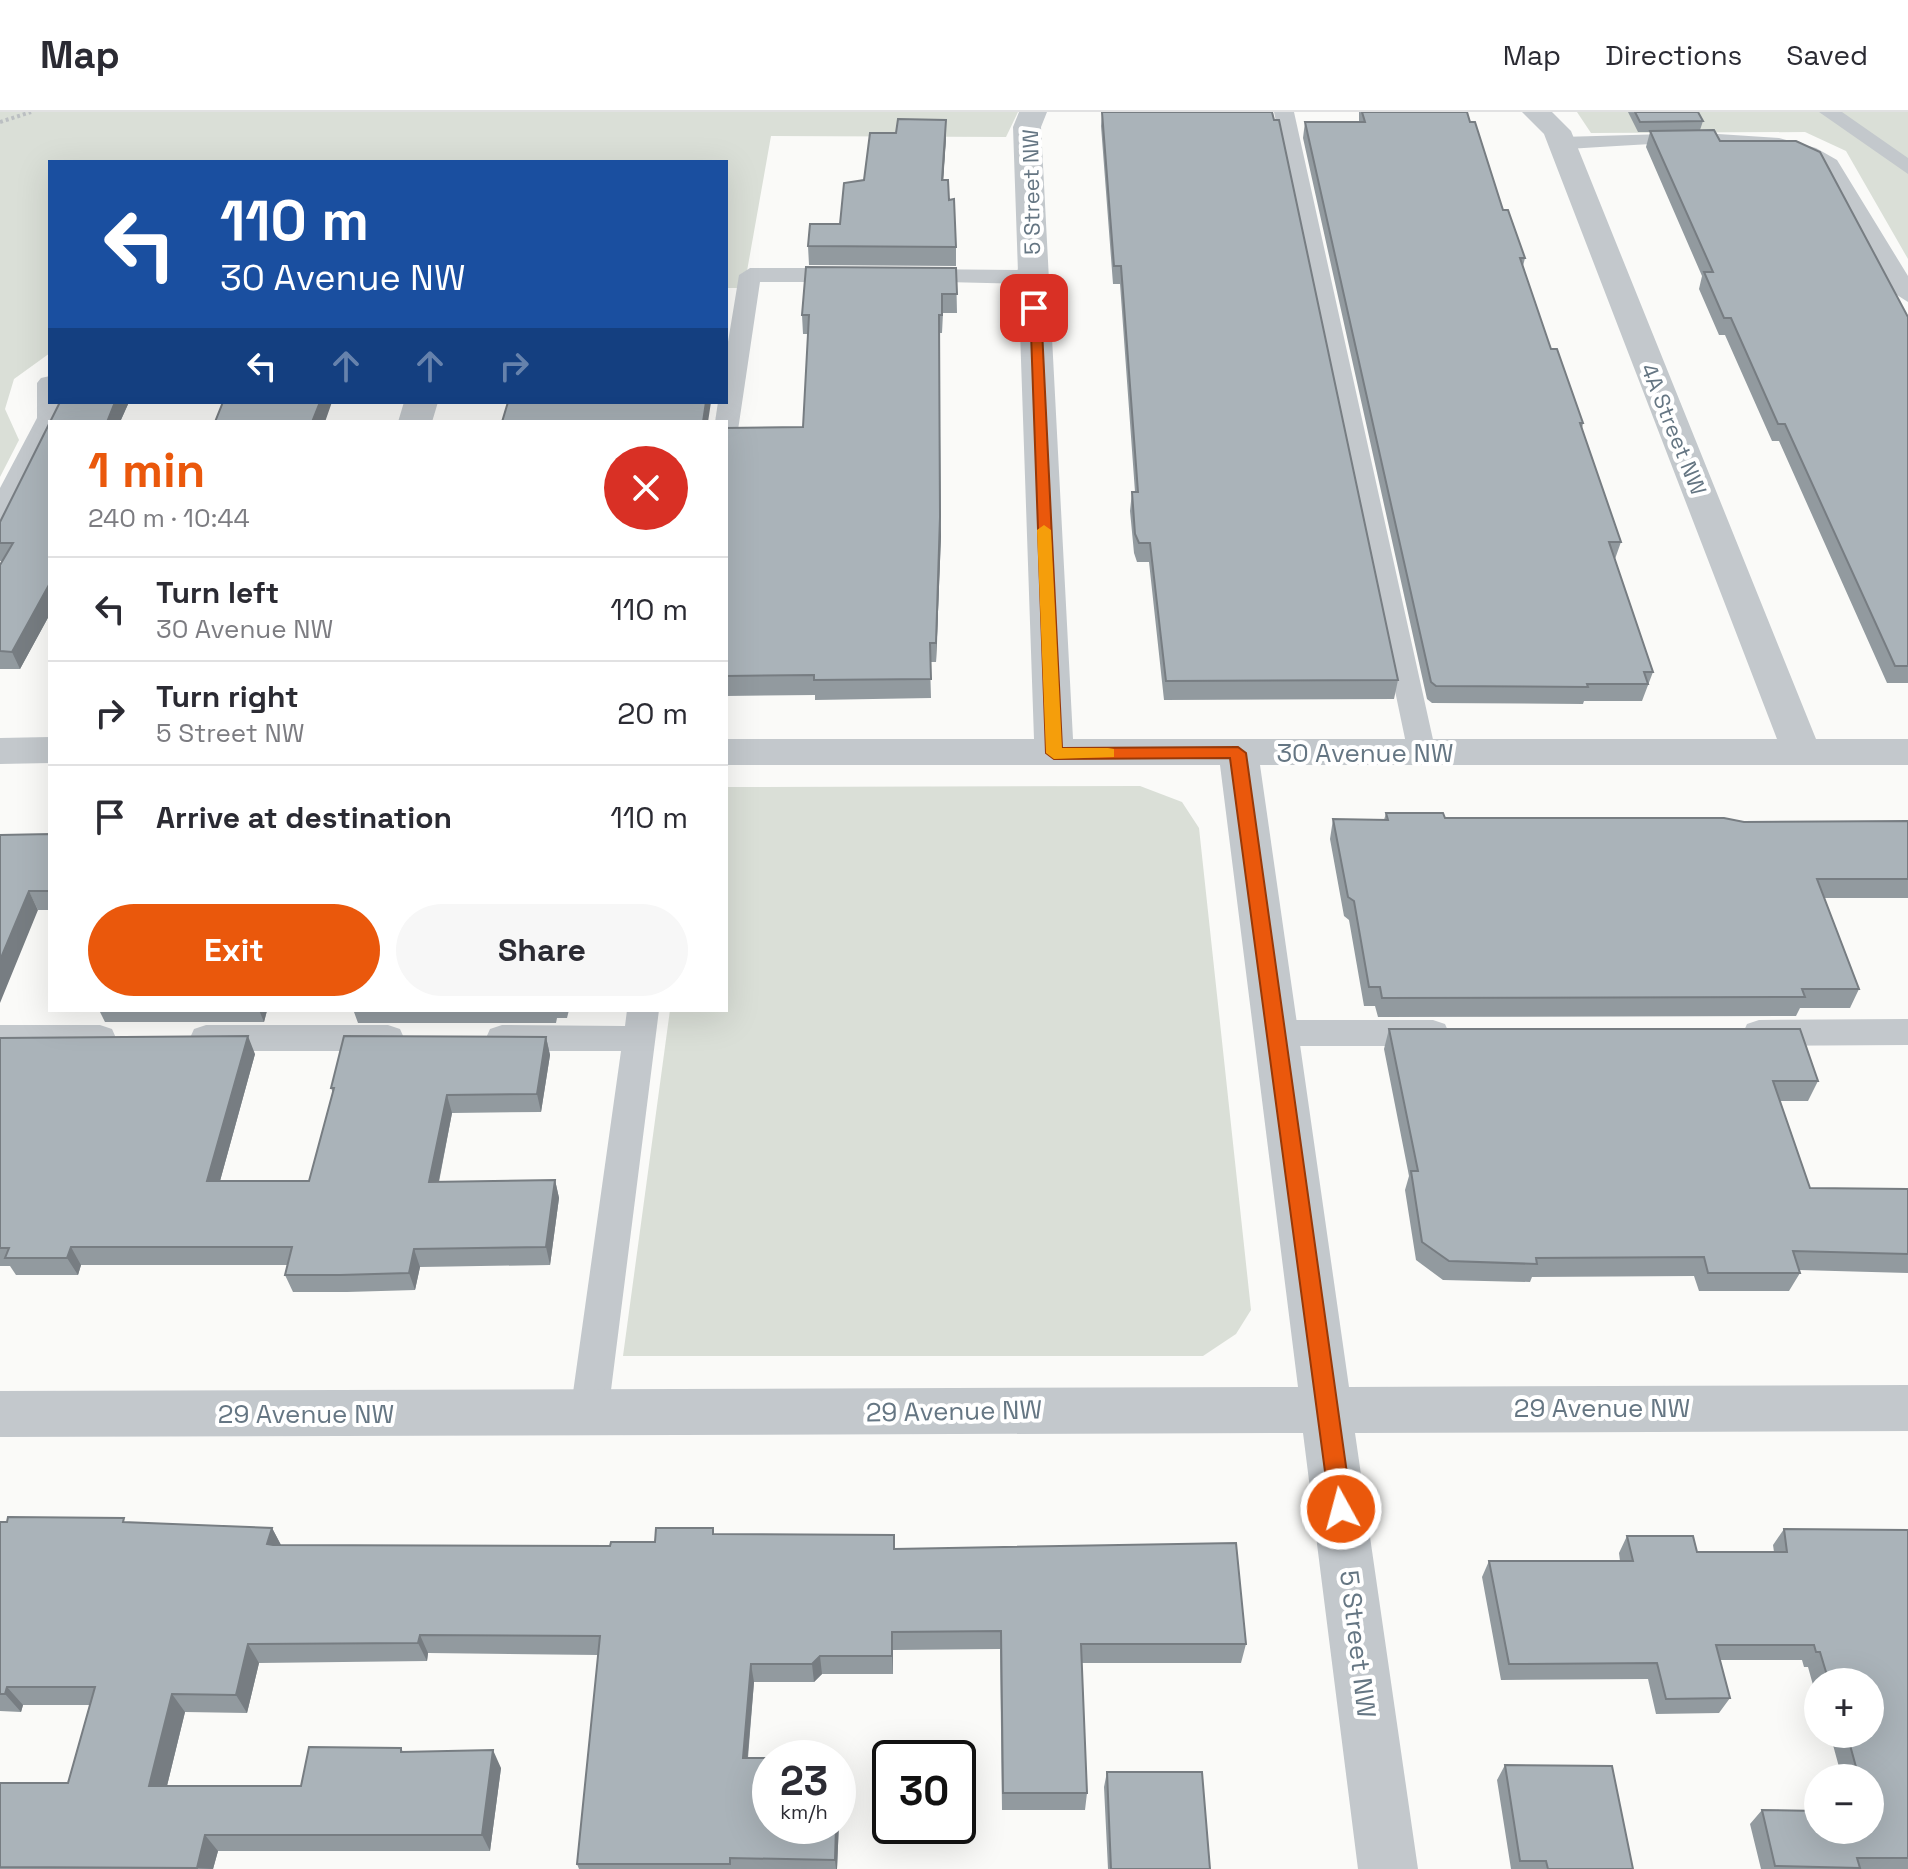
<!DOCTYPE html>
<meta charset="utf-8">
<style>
:root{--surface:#fff;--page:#f7f7f7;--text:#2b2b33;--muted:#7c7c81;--line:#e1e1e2;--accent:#ea580c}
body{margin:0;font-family:"Space Grotesk",sans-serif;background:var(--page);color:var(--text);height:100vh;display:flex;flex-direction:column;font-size:30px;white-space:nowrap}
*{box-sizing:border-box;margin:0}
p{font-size:26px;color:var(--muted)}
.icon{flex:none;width:44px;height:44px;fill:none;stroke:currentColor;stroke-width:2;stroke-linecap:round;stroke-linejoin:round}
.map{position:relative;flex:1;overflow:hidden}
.details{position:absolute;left:48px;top:308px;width:680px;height:592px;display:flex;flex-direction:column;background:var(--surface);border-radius:0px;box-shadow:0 8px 32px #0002}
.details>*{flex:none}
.banner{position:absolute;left:48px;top:48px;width:680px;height:244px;border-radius:0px;box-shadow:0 8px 32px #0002;background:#1a4fa0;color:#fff;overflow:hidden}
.tools{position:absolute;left:1804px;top:1556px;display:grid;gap:16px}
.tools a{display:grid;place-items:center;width:80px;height:80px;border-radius:50%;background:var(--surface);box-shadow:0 8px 32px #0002;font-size:40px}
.speed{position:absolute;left:752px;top:1628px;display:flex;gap:16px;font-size:40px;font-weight:700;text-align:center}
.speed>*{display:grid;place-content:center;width:104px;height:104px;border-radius:50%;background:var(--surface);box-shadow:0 8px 32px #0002;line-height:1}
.speed small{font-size:20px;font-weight:400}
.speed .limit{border:4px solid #111;border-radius:12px;background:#fff;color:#111}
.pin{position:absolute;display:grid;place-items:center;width:68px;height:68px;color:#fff;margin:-34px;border-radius:16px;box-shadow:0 4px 12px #0006}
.me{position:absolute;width:88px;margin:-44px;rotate:353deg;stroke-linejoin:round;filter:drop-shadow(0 0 6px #0008)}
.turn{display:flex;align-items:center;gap:28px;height:168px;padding:0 40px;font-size:36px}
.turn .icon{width:104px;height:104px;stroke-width:2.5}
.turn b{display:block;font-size:56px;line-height:68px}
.lanes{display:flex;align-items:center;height:76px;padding:0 40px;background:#0003;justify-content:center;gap:40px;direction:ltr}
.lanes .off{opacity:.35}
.round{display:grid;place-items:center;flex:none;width:84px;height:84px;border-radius:42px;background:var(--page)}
.summary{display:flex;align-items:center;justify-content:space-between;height:136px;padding:0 40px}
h1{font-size:48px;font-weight:800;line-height:60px;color:var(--accent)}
.primary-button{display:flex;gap:16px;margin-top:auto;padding:16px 40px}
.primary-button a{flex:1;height:92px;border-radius:48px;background:var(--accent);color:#fff;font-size:32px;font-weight:800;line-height:92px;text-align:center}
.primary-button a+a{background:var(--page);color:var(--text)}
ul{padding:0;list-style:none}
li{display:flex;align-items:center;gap:24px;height:104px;padding:0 40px;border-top:2px solid var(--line)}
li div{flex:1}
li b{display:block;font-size:30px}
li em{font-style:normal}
header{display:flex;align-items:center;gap:48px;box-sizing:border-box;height:112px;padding:0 40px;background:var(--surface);border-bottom:2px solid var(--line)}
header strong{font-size:38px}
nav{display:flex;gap:44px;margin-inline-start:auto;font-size:28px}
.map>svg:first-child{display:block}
.green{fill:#dadfd7}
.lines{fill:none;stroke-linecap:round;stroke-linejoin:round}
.path{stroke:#bbbfc2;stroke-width:4;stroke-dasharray:3 3;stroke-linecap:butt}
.lane{fill:#c3c8cc;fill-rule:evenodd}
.street{fill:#c3c8cc;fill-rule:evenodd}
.wall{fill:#929a9f}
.shaded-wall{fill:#777d82}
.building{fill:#aab3b9;stroke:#777d82;stroke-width:2}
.route{fill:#ea580c;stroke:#983908;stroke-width:2}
.slow{fill:#f59e0b}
.labels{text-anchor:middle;stroke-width:8;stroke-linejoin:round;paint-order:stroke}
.far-street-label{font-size:22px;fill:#657683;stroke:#fff}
.street-label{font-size:26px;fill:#657683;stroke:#fff}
</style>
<header>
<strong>Map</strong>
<nav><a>Map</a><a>Directions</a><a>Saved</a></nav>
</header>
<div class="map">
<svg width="1908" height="1757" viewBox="0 0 1908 1757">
<rect width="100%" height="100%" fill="#fafaf8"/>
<!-- green -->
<path class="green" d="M0,0H1018L1006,25L771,24L744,176H726V50H50V241L14,267L5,297L19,328L0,365Z
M1577,0H1908V147L1846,39L1805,20L1591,21Z
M1140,674L1182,690L1199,716L1251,1198L1236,1222L1203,1244H623L670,898H726V675Z"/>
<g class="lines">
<!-- path -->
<path class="path" d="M0,10L31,0"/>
<!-- lane -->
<path class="lane" d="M1274,0H1294L1436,641L1432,648L1422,651L1412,648L1408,641Z
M1819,0H1842L1908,46V62Z
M1703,21L1779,26L1816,36L1837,48L1908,164V190L1897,183L1822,56C1753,16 1639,35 1561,37L1551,31L1561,25Z
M750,156H850L861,163L850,170H760L738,318L726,325V310H715L718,290H726V242L739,163Z
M912,157L1033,158L1044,165L1033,172L904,169L901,164L904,159Z
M50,264V290H61L59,310H50V328L13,400L0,408V376L37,306V271L41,266Z
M627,898H659L608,1302L602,1314L589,1319L576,1314L570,1302L621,939H502L490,935L486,926L490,917L502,913L625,914Z
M1908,907V933L1759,934L1747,930L1743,921L1747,912L1759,908Z
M1276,908H1433L1445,912L1449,921L1445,930L1433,934H1276L1264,930L1260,921L1264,912Z
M0,913H100L112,917L116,926L112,935L100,939H0Z
M206,913H388L400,917L404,926L400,935L388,939H206L194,935L190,926L194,917Z"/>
<!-- street -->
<path class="street" d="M1019,0H1047L1041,15L1073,627H1777L1544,22L1522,0H1552L1571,19L1816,627H1908V653H1260L1349,1275L1908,1273V1319L1355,1321L1418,1757H1358L1303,1321L0,1325V1279L1298,1275L1220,653H726V627H1034L1013,15Z
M404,290H438L432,310H398Z
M50,625V651L0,652V626Z"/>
</g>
<!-- wall -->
<path class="wall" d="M1102,0L1398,568L1394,587L1164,588L1149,450H1137L1134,441L1130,399L1132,380H1135L1120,172H1113L1101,14Z
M1359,0H1467L1503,98L1525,146L1523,154L1551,237L1583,311L1582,317L1621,430L1615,447L1653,560L1642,589H1584L1583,592L1432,591L1427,587L1303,26L1305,10H1359Z
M1628,0H1698L1703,9L1700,18L1720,29L1908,205V571H1887L1779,329H1772L1725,223H1719L1699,177L1702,164L1646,35L1650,20H1638Z
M946,26L943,68L949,88L956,135V154L809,153L808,134L840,112Z
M956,156L957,201H943L942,221H939L941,424L936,550H930L931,586L815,588V583L726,584V316L803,315L808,222H803L802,203Z
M60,290H129L120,310H50V502L20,557H0V453L3,449H0V410Z
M1386,701L1445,706L1744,710L1908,709V786H1824L1859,877L1850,896H1800L1796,904L1378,905L1375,894H1364L1349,808L1344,804L1330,727L1333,707L1384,708Z
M50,722V798H38L0,723Z
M99,898H569L567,906H557L556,911H358L354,900L267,899L264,910H105Z
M1389,917L1818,969L1808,989H1780L1810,1076L1908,1077V1161L1799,1158L1800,1161L1789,1179H1699L1694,1164L1532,1165L1530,1170L1443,1168L1416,1148L1405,1078L1409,1064L1384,937Z
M546,925L550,943L541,1000L452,1001L439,1070L555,1068L559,1086L550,1153L420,1155L415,1178L347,1180H293L285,1163L288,1153H81L78,1163H16L10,1154H0V926L255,942L220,1069H309L333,981L331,976Z
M0,1410H127L272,1416L281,1433L610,1434L715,1422L894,1423L895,1437L1246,1532L1241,1551H1082L1087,1681L1085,1698H1002L1000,1537L893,1538V1562H822L814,1570H754L748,1646H839L841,1663L837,1757H579L577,1752L598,1543L428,1541L427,1549L259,1551L247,1601L185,1600L167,1674H301L401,1636L403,1640L501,1656L490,1739H218L213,1757H0V1671H68L90,1593H23L21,1600L0,1599Z
M1784,1417L1908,1418V1757H1761L1750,1712L1762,1698L1870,1718V1666H1842L1830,1622H1870V1570H1818V1591L1808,1555H1804L1802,1548H1720L1730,1586L1719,1601L1656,1602L1648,1567L1501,1568L1482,1465L1489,1449H1620L1619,1441L1627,1424L1697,1440H1774L1773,1433Z
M1505,1653L1633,1757H1511L1497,1668Z
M1107,1660L1210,1757H1108L1104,1675Z"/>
<!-- shaded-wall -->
<path class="shaded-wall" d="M946,8V26L942,87V68Z
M115,290H129L120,310H107Z
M320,290H332L325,310H312Z
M706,290H711L708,310H703Z
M940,405L941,424L936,550V531Z
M50,471V502L20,557L12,540Z
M29,779L38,798L0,891V848Z
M259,898H267L264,910Z
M248,924L255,942L215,1087L207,1069Z
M546,925L550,943L541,1000L537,982Z
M447,983L452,1001L435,1088L429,1070Z
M555,1068L559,1086L550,1153L546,1135Z
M71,1135L81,1153L78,1163L67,1146Z
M414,1137L420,1155L415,1178L409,1161Z
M272,1416L282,1435L267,1432Z
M892,1520L893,1538V1562L892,1544Z
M420,1523L428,1541L427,1549L418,1531Z
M248,1532L259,1551L247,1601L236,1583Z
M820,1544L822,1562L814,1570L812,1552Z
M751,1552L754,1570L746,1663L743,1646Z
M7,1575L23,1593L21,1600L5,1582Z
M172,1582L185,1600L163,1690L149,1674Z
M493,1638L501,1656L490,1739L482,1723Z
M839,1646L841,1663L837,1757H836L835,1748L836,1714H838Z
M205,1723L218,1739L213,1757L197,1756Z"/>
<!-- building -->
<path class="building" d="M1102,0H1272L1274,8H1279L1398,568L1166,569L1150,431H1139L1135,422L1132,380H1138L1121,154H1114Z
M1362,0H1467L1470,10H1475L1503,98H1508L1525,146H1520L1551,237H1557L1583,311H1580L1621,430H1609L1653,560H1644L1648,572H1587L1588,575L1436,574L1431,570L1305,10H1365Z
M1635,0H1698L1703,9L1640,10Z
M898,7L946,8L942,68H948L949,88L954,87L956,135L808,134L810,112H840L844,71L864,68L870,21H896Z
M1714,18L1720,29H1796L1820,40L1908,205V554H1895L1785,312H1778L1731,206H1724L1704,160H1713L1650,19Z
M806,155L956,156L957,182H942V203H939L940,405L936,531H930L931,567L814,568V563L726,564V316L803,315L809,203H802Z
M60,290H115L107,310H50V471L12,540L0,539V453L13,431H0V410Z
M223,290H320L312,310H215Z
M508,290H706L703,310H502Z
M1386,701H1443L1445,706H1724L1744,710L1908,709V767H1817L1859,877H1802L1805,885L1382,886L1380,875H1369L1354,789L1348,785L1333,707L1388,708Z
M50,722V779H29L0,848V723Z
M1389,917H1800L1818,969H1773L1810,1076L1908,1077V1142L1793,1139L1800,1161H1708L1704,1145L1536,1146L1537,1152L1449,1149L1422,1130L1411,1059H1418Z
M248,924L207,1069H309L334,976H331L344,924L546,925L537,982L447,983L429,1070L555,1068L546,1135L414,1137L409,1161L340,1163H285L292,1135H71L67,1146H5L9,1136H0V926Z
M8,1405L124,1406L123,1410L272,1416L267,1432L273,1433L610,1434L611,1430H655L656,1416H713V1422L894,1423V1437L1236,1431L1246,1532H1081L1087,1681H1003L1001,1519L892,1520V1544H820L812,1552H751L743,1646H839L838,1670V1646H770V1714H836L835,1748L730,1746V1752H577L600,1524L420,1523L418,1531L248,1532L236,1583L172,1582L149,1674H301L309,1635L401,1636V1640L493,1638L482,1723H205L197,1756L0,1755V1671H68L95,1575H7L5,1582H0V1410H7Z
M1784,1417L1908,1418V1746H1857L1860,1756L1775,1754L1762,1698L1818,1699V1718H1870V1666H1859L1847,1622H1870V1570H1829L1820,1540H1816L1814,1533H1716L1730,1586L1666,1587L1657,1551L1509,1552L1489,1449H1633L1627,1424H1693L1697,1440H1787Z
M1505,1653L1612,1654L1633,1757H1548L1546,1749H1520Z
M1107,1660H1202L1210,1757H1111Z"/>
<!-- route -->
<path class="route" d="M1030,193L1041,196L1062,636L1238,635L1246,641L1352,1397L1349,1404L1341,1407L1333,1404L1330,1397L1230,646L1054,647L1046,641Z"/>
<!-- slow -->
<path class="slow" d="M1044,413L1051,418L1062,636H1108L1114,637V645L1054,647L1046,641L1037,418Z"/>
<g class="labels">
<!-- far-street labels -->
<g class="far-street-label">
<text transform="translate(1031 80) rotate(-91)" y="8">5 Street NW</text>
<text transform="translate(1674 317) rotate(68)" y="8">4A Street NW</text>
</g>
<!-- street labels -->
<g class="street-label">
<text x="1365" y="650">30 Avenue NW</text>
<text x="1602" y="1305">29 Avenue NW</text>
<text transform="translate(954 1299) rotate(-1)" y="9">29 Avenue NW</text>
<text x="306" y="1311">29 Avenue NW</text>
<text transform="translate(1358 1532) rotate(83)" y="9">5 Street NW</text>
</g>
</g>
</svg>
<div class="tools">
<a>+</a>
<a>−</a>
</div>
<div class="speed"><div>23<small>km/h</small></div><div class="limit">30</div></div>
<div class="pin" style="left:1034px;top:196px;background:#d93025"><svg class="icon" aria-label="arrive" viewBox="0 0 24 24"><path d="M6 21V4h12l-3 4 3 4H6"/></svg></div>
<svg class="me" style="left:1341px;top:1397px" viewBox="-20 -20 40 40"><circle r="17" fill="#ea580c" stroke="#fff" stroke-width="3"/><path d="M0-11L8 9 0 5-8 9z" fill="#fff"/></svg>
<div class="banner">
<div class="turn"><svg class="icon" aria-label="left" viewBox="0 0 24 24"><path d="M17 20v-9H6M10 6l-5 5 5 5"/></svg><div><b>110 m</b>30 Avenue NW</div></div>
<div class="lanes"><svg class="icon" aria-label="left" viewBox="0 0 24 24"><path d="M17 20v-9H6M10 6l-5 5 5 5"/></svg><svg class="icon off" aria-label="ahead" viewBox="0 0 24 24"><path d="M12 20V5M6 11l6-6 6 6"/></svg><svg class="icon off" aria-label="ahead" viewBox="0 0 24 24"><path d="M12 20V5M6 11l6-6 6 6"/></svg><svg class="icon off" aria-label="right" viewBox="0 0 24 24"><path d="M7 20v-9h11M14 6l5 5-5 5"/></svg></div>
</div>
<section class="details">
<div class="summary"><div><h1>1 min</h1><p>240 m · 10:44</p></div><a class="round" style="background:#d93025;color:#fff"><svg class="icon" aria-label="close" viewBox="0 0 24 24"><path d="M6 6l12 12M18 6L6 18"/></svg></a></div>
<ul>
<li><svg class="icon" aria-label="left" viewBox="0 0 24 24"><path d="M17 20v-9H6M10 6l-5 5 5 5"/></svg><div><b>Turn left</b><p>30 Avenue NW</p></div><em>110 m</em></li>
<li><svg class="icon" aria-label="right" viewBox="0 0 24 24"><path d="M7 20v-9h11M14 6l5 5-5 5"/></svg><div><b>Turn right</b><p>5 Street NW</p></div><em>20 m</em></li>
<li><svg class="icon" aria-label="arrive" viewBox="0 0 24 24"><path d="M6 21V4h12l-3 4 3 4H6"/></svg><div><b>Arrive at destination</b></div><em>110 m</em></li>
</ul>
<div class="primary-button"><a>Exit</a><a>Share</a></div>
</section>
</div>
